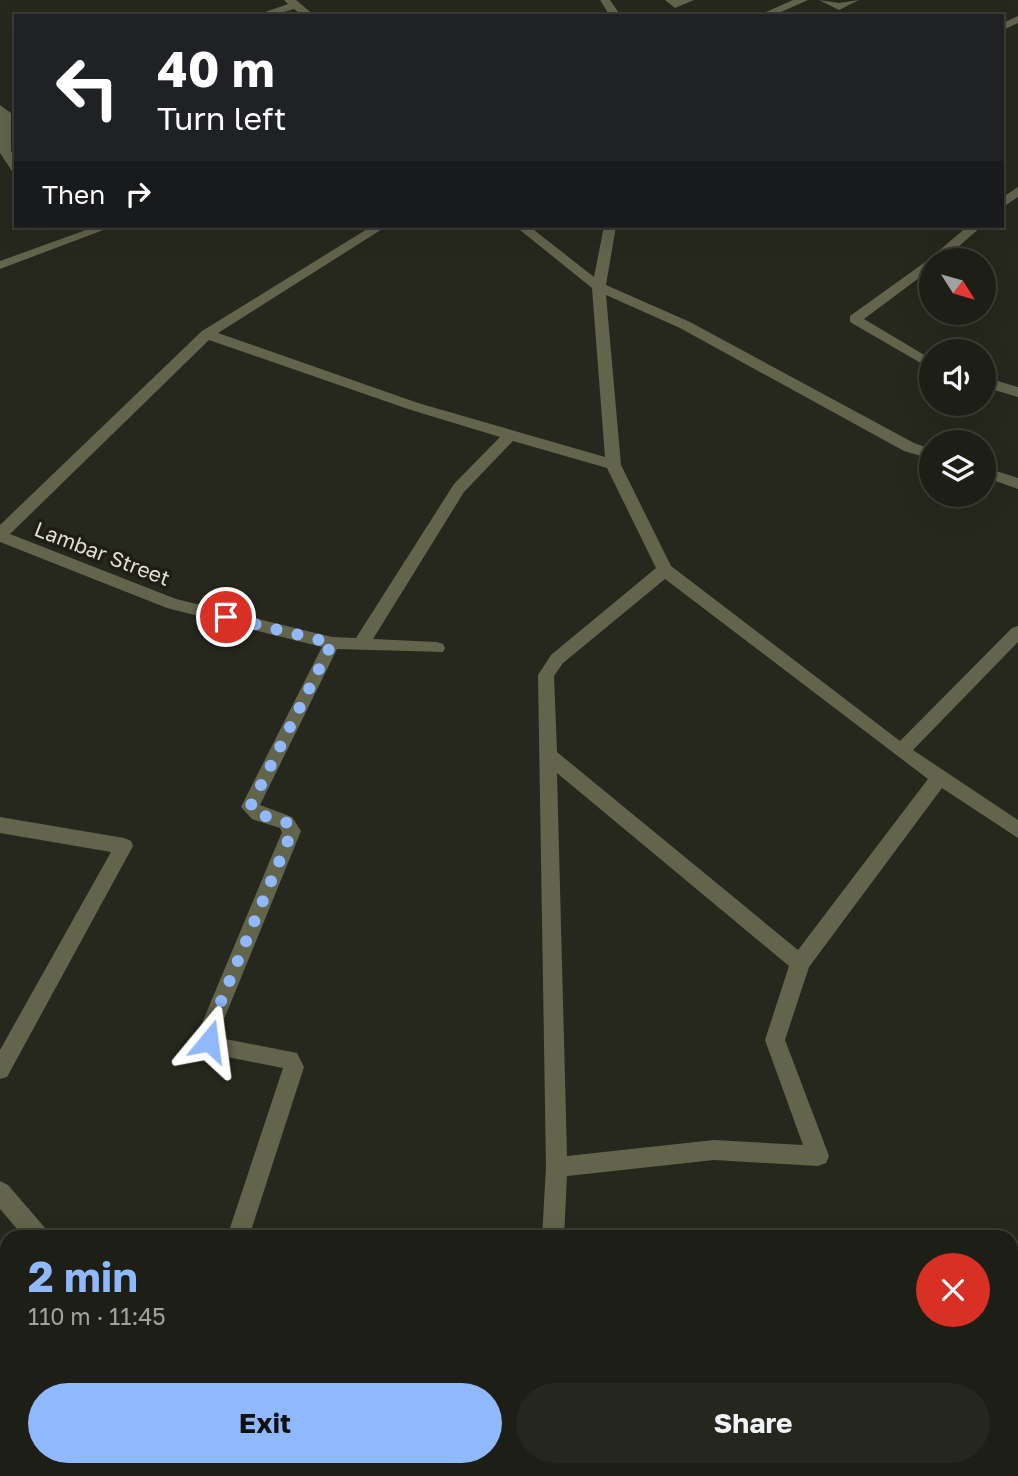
<!DOCTYPE html>
<meta charset="utf-8">
<style>
:root{--surface:#1d1e16;--page:#25271f;--text:#f1f3f6;--muted:#a0a2a1;--line:#3b3c35;--accent:#8fb8fd}
body{margin:0;font-family:"Golos Text",sans-serif;background:var(--page);color:var(--text);height:100vh;display:flex;flex-direction:column;font-size:26px;white-space:nowrap}
*{box-sizing:border-box;margin:0}
p{font-size:23px;color:var(--muted)}
.icon{flex:none;width:38px;height:38px;fill:none;stroke:currentColor;stroke-width:2;stroke-linecap:round;stroke-linejoin:round}
.map{position:relative;flex:1;overflow:hidden}
.details{position:absolute;left:0px;top:1230px;width:1018px;height:247px;display:flex;flex-direction:column;background:var(--surface);border-radius:21px 21px 0 0;box-shadow:0 7px 28px #0002,0 0 0 2px var(--line)}
.details>*{flex:none}
.hud{position:absolute;left:14px;top:14px;width:990px;height:214px;border-radius:0px;box-shadow:0 7px 28px #0002,0 0 0 2px var(--line);background:#202124;color:#fff;overflow:hidden}
.needle{width:46px;rotate:127deg}
.buttons{position:absolute;left:919px;top:248px;display:grid;gap:14px}
.buttons a{display:grid;place-items:center;width:77px;height:77px;border-radius:50%;background:var(--surface);box-shadow:0 7px 28px #0002,0 0 0 2px var(--line);font-size:35px}
.pin{position:absolute;display:grid;place-items:center;width:60px;height:60px;color:#fff;margin:-30px;border:4px solid #fff;border-radius:50%;box-shadow:0 2px 7px #0007}
.me{position:absolute;width:77px;margin:-38px;rotate:16deg;stroke-linejoin:round;filter:drop-shadow(0 0 5px #0008)}
.turn{display:flex;align-items:center;gap:24px;height:147px;padding:0 28px;font-size:32px}
.turn .icon{width:91px;height:91px;stroke-width:2.5}
.turn b{display:block;font-size:49px;line-height:60px}
.then{display:flex;align-items:center;height:66px;padding:0 28px;background:#0003;gap:14px;font-size:26px}
.round{display:grid;place-items:center;flex:none;width:74px;height:74px;border-radius:37px;background:var(--page)}
.headline{display:flex;align-items:center;justify-content:space-between;height:119px;padding:0 28px}
h1{font-size:42px;font-weight:700;line-height:52px;color:var(--accent)}
.button{display:flex;gap:14px;margin-top:auto;padding:14px 28px}
.button a{flex:1;height:80px;border-radius:42px;background:var(--accent);color:#111;font-size:28px;font-weight:700;line-height:80px;text-align:center}
.button a+a{background:var(--page);color:var(--text)}
.map>svg:first-child{display:block}
.lines{fill:none;stroke-linecap:round;stroke-linejoin:round}
.minor{fill:#63644c;fill-rule:evenodd}
.route{stroke:#8fb8fd;stroke-width:12;stroke-dasharray:0 21.6}
.labels{text-anchor:middle;stroke-width:7;stroke-linejoin:round;paint-order:stroke}
.street-label{font-size:21px;fill:#dfdfd8;stroke:#1e1e14}
</style>
<div class="map">
<svg width="1018" height="1476" viewBox="0 0 1018 1476">
<rect width="100%" height="100%" fill="#27281d"/>
<g class="lines">
<!-- minor -->
<path class="minor" d="M284,0H296L315,16H303L294,9L271,16H254L288,4Z
M600,0H610L621,16H610Z
M665,0H694L675,8Z
M793,0H808L772,16H757Z
M819,0L839,3L859,0L839,10Z
M1018,16V23L1003,30V23Z
M0,105L11,113V151L16,158V172L12,171L0,153Z
M1018,187V197L1003,207V197Z
M97,226H114L0,269V261Z
M372,226H387L218,333L418,403L605,457L592,288L515,226H529L594,277L604,226H616L606,285L690,322L914,443L931,449V459L904,451L680,328L606,295L621,465L671,566L900,741L1012,628L1018,626V642L913,750L1018,820V838L942,788L809,967L785,1040L829,1156L826,1163L818,1166L714,1160L567,1176L564,1237H542L546,1167L538,675L551,655L656,568L607,468L513,441L464,492L373,639L437,642L443,644L445,648L443,652L337,649L260,805L292,817L301,831L218,1034L220,1038L297,1053L304,1067L249,1237H227L283,1068L207,1053L197,1035L282,832L280,828L252,819L241,807L322,647L167,608L0,542V525L202,331ZM209,340L408,409L500,437L454,484L356,638L332,637L176,599L10,534ZM665,579L928,779L798,950L557,752L554,676L563,663ZM557,773L789,966L765,1040L803,1145L714,1140L567,1156Z
M968,226H982L942,261H931V269L864,319L931,359V369L850,322V316L928,260Z
M984,377L1018,387V397L984,387Z
M984,467L1018,478V489L984,477Z
M0,817L124,838L131,841L133,846L7,1077L0,1079V1050L111,852L0,833Z
M0,1181L8,1185L46,1229L49,1237H24L0,1209Z
M1012,1421L1018,1424V1449L1012,1446Z
M36,1470H63L61,1476H34Z
M528,1470H552V1476H528Z
M900,1470H929L927,1476H898Z"/>
</g>
<g class="lines">
<!-- route -->
<path class="route" d="M209,1041L207,1035L292,831L286,822L258,814L250,807L332,643L226,617"/>
</g>
<g class="labels">
<!-- street labels -->
<g class="street-label">
<text transform="translate(102 554) rotate(21)" y="7">Lambar Street</text>
</g>
</g>
</svg>
<div class="buttons">
<a><svg class="needle" viewBox="-14 -14 28 28"><path d="M0-13l5 13h-10z" fill="#e53935"/><path d="M0 13l5-13h-10z" fill="#a0a2a1"/></svg></a>
<a><svg class="icon" aria-label="sound" viewBox="0 0 24 24"><path d="M4 9h4l5-4v14l-5-4H4zM17 9q2 3 0 6"/></svg></a>
<a><svg class="icon" aria-label="layers" viewBox="0 0 24 24"><path d="M12 4l9 5-9 5-9-5zM3 14l9 5 9-5"/></svg></a>
</div>
<div class="pin" style="left:226px;top:617px;background:#d93025"><svg class="icon" aria-label="arrive" viewBox="0 0 24 24"><path d="M6 21V4h12l-3 4 3 4H6"/></svg></div>
<svg class="me" style="left:209px;top:1041px" viewBox="-20 -20 40 40"><path d="M0-17L14 15 0 8-14 15z" fill="#8fb8fd" stroke="#fff" stroke-width="4"/></svg>
<div class="hud">
<div class="turn"><svg class="icon" aria-label="left" viewBox="0 0 24 24"><path d="M17 20v-9H6M10 6l-5 5 5 5"/></svg><div><b>40 m</b>Turn left</div></div>
<div class="then">Then<svg class="icon" aria-label="right" viewBox="0 0 24 24"><path d="M7 20v-9h11M14 6l5 5-5 5"/></svg></div>
</div>
<section class="details">
<div class="headline"><div><h1>2 min</h1><p>110 m · 11:45</p></div><a class="round" style="background:#d93025;color:#fff"><svg class="icon" aria-label="close" viewBox="0 0 24 24"><path d="M6 6l12 12M18 6L6 18"/></svg></a></div>
<div class="button"><a>Exit</a><a>Share</a></div>
</section>
</div>
